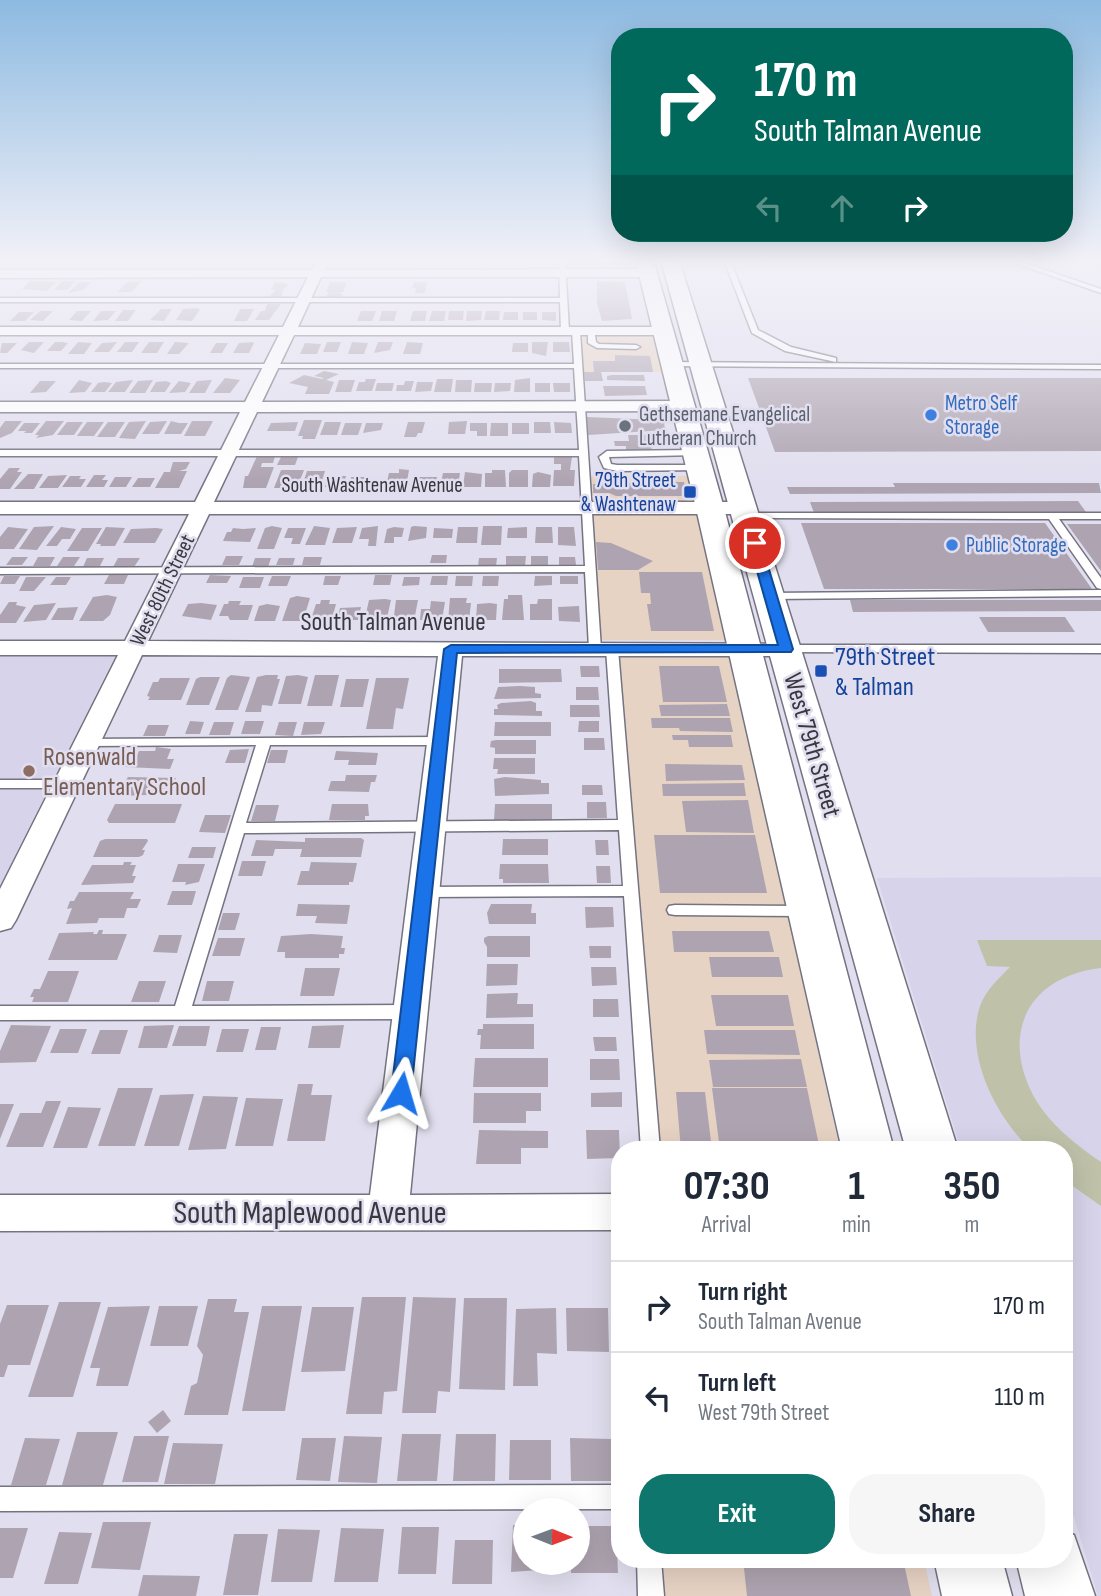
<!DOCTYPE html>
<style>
:root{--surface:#fff;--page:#f6f6f7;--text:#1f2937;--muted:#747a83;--line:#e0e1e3;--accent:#0f766e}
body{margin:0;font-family:"Sofia Sans Condensed",sans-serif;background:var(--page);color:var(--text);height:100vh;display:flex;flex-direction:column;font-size:26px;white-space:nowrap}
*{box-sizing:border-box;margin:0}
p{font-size:23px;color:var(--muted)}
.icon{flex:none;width:38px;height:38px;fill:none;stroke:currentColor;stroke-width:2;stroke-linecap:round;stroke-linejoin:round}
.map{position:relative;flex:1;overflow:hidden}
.panel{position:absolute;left:611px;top:1141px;width:462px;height:427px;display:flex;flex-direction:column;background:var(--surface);border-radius:28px;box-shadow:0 7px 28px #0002}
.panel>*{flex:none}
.top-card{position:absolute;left:611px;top:28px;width:462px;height:214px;border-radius:28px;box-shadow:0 7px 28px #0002;background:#00695c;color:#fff;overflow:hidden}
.needle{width:46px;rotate:91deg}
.buttons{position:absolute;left:513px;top:1498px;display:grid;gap:14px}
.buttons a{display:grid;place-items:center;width:77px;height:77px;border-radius:50%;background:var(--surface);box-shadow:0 7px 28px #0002;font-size:35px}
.pin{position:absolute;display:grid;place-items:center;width:60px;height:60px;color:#fff;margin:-30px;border:4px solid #fff;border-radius:50%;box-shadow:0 2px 7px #0007}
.me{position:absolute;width:77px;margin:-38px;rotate:7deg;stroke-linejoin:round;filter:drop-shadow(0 0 5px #0008)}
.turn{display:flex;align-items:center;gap:24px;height:147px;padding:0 28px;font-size:32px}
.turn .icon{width:91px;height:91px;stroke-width:2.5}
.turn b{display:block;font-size:49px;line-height:60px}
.lanes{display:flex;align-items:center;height:66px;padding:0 28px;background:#0003;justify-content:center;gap:35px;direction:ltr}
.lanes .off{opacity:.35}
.eta{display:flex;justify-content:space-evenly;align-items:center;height:119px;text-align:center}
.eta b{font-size:42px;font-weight:700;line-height:49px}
.cta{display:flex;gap:14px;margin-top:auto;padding:14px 28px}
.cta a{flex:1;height:80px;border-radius:28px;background:var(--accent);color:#fff;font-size:28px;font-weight:700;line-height:80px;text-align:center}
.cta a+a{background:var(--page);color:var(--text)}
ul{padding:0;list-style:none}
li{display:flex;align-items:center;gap:21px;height:91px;padding:0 28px;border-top:2px solid var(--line)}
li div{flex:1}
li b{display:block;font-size:26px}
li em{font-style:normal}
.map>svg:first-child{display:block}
.commercial{fill:#e7d3c4}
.built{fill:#d6d3ea}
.green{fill:#bfc2a9}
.building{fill:#aea4b1}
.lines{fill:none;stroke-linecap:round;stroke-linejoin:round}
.lane-casing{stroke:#747380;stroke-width:3}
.street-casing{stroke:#747380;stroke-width:3}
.secondary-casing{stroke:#747380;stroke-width:3}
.lane{fill:#fff;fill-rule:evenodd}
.street{fill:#fff;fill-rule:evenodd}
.secondary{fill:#fff;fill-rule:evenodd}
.route{fill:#1a73e8;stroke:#114b97;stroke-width:2}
.shop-dot{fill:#3f7fe0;stroke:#e1dfef;stroke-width:2.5}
.worship-dot{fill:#6b7280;stroke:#e1dfef;stroke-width:2.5}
.transit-dot{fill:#1a4fb4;stroke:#e1dfef;stroke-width:2.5}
.education-dot{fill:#8d6e63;stroke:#e1dfef;stroke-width:2.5}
.labels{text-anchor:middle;stroke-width:5;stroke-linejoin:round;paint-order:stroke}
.far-shop-label{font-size:21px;fill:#366cbe;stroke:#e1dfef;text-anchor:start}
.far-worship-label{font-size:21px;fill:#5b616d;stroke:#e1dfef;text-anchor:start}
.far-transit-label{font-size:21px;fill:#164399;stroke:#e1dfef;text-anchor:end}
.far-street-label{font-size:21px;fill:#38383e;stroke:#e1dfef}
.street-label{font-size:26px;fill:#38383e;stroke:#e1dfef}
.transit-label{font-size:26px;fill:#164399;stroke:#e1dfef;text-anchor:start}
.education-label{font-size:26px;fill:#785e54;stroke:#e1dfef;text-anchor:start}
.near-street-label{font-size:32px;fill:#38383e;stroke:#e1dfef}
</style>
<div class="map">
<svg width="1101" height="1596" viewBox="0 0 1101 1596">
<rect width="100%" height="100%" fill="#e1dfef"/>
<!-- commercial -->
<path class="commercial" d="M576,334H652L663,372H578Z
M584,476H691L698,502L586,501Z
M587,511L700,512L728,640H594Z
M612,655L730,656L840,1150H651Z
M649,1559H924L932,1596H651Z"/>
<!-- built -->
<path class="built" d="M0,656H115L0,885Z
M1101,877V1596H1098L1064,1485V1150H961L877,878Z"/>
<!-- green -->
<path class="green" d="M977,940H1101V968C1030,976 1000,1031 1033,1095C1048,1123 1076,1145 1101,1162V1206L1064,1180V1150H1031C996,1117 964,1055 980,1006C986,990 998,979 1010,967L987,966Z"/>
<!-- building -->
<path class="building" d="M566,260H629L630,266L566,268Z
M30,281H43L56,282L47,291L22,289Z
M62,281H76L67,290H54Z
M141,281L132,292H118L127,282Z
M597,281L625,282L632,319L602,321L597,304Z
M79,282H91L84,290L68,293Z
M275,282L289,284L283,290L281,299H268L275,290H271Z
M330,282H347L343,292H338L342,294L341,298H325L329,292H326Z
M414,282H427L425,293H415L416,288H412Z
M267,304H281L269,320H255L261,311H265Z
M197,308L200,310L192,321L176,320L183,309Z
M161,309H172L164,321L150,320Z
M240,309H254L247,321H234Z
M123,310H136L128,321H115Z
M40,311H53L43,321L30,320Z
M77,311H91L82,321L69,320Z
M101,311H116L108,320L93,321Z
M361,311H376L372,321H357Z
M382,311H397L394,321H379Z
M413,311H427L425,321H410Z
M432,311H446L444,321H429Z
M449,311H464L463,320H448Z
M467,311H482L481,320L466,321Z
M486,311H500L499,320H484Z
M19,312H34L25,321H10Z
M504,312H518V320H503Z
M523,312H537V320H523Z
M542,312H556V321L542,320Z
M29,342H44L34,353L21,350Z
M55,342H62L68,343L61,351H47Z
M78,342L92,343L84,354H68Z
M117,342L109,352H94L102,343Z
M125,342H139L132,352H117Z
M149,342H164L157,353H141Z
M175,342L189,343L179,354H167Z
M327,342H341L337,352H323Z
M352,342L368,343L364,354H348Z
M378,342H393L390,350L374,353Z
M407,342L423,343L420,354H403Z
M532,342H548L546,356L532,353Z
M553,342H569L570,352H553Z
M2,343H17L7,353H0Z
M216,343H228L222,353H210Z
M239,343L253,342L254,343L249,353H233Z
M305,343L321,344L317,354H300Z
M513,343H528V352H512Z
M615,355L650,356L653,372H601L603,381H585L584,372H594L593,361H615Z
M324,371L339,374L326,380L334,382L329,394H305L308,387L289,383L304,375L322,379L324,378L314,376Z
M612,375H644L645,381L607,380V376Z
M225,378L240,380L230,393H213Z
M530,378V392H514L515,380Z
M748,378H1101V451L775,452Z
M366,379H376L372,391H356L359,382H365Z
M437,379H453L451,392H434Z
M79,380L92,383L85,392L69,393Z
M133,380L125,392H108L116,382Z
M153,380L145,393H129L138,381Z
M212,380L205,393H189L197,381Z
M339,380H355L351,392H335Z
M456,380H472L471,392H455Z
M40,381H56L46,392L30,393Z
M166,381L171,383L165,392H150L156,382Z
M179,381L191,383L185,392L169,393Z
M405,381H414L411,391H396L397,385H404Z
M417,382H433L431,391L415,392Z
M98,383L104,382L112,383L105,392H91Z
M377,383H394L392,391H375Z
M475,383H492L491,392H474Z
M495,383H511L510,391L494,392Z
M535,383H550V392H535Z
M553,383H570V392H554Z
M603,386H645L647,395L605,396Z
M587,417L658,420L664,422L665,430L588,435V431H585Z
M304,420H322L315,439H302L303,436H298Z
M5,421H22L12,433L0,438V428Z
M46,421H64L53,435L36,438L39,435H35Z
M146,421L135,439L119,438L129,422Z
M167,421L159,434H142L150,422Z
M171,421L179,423H188L181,434H164Z
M192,421H213L205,436H184Z
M467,421L465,434H448L449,422Z
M67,422H83L74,435H57Z
M87,422H104L94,436H77Z
M108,422H125L115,437H97Z
M298,422L295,431H267L271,423Z
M325,422H341L337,435H320Z
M408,422H425L422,433H418L416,437H404Z
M534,422H550L551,433H534Z
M554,422L571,423L572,433H555Z
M24,423H40L32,433H24L26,431H18Z
M345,423H362L358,435H341Z
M366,423H383L381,430L363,433Z
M470,423H487V436H477V431H470Z
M491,423H508V436H490Z
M512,423H529V434H512Z
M628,435H649L652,450H626V446H615L614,441H629Z
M257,456H275L273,463H262L261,467H274L266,488H243L245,476H248Z
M281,457H298L295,465H277Z
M554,457H572L570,470H575L574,486H553L554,470H561V464H554Z
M173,462H190L186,469L179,471H187L179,488H155L164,472H170Z
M9,468H20L17,472H22L10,489H0V479Z
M399,469L409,470L406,487L386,486L389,473H399Z
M281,470H304L297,488H274Z
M492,470H505L506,487H485V473H492Z
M512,470H528V487H509V473Z
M307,471H325L320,487L302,486Z
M465,472L482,474L481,487H463Z
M538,472L551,475L550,487H532L533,474Z
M443,473H460L458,487H440Z
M28,474H43L34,489H14Z
M67,475L58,488H39L48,476Z
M94,475H106L102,480H108L104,487H86Z
M70,476H81L79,479H86L81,487H62Z
M328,476H346L343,487H325Z
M115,477H132L126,487H109Z
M351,477H368L366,486H349Z
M418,477H437L436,486L417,485Z
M138,478H155L150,487H132Z
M652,482H684L687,496H616L609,493H593V484Z
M893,483H1099L1101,493L790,494L787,487H895Z
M1078,501L1086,512L814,513L810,502Z
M801,523H1045L1092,589H824Z
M1067,524H1101V571Z
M54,526L37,550L19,549L34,527Z
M272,526L282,528L274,549H257L265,528Z
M314,526L330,528L325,545H305Z
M378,526L376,546H368L369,539H359L362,528Z
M414,526L427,527L426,538L408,541L411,527Z
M483,526H502L501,545H481Z
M8,527L28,529L14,549H0V537Z
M61,527L76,529L70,539H62L57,546H46Z
M106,527L125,528L115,546H100L101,544H96Z
M357,527L352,543H332L337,528Z
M394,527L404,528L402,537H394V543H384L387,529Z
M458,527H478L477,543H456Z
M527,527V538H507L508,528Z
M536,527H552L553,543H535Z
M558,527H574L576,546L558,545Z
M82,528H102L88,551H67Z
M233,528L243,529L256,528L250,542L223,541L227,532H231Z
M288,528H306L300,544H291L293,538H284Z
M434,528L453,529L452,538H433Z
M131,529L156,528L163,529L155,543H123Z
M596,542L611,543L653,561L638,570H598Z
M432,555H447L446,563H430Z
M226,556H243L239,565H222Z
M506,556H526L525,566H506Z
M531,556H548V565H531Z
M12,557H28L22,565H6Z
M38,557H55L50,566H33Z
M63,557H80L74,566H57Z
M304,557H322L320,565H302Z
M559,557H575L576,565H559Z
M87,558H104L100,566L83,567Z
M118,558H140L134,567H113Z
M255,558H271L268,567H252Z
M279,558H295L293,565H276Z
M479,558H497L496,566H478Z
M639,572H702L714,631H651L647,604H651L650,593H641Z
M109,575H128L124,584H104Z
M210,575L231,576L227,583H206Z
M375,575H392L390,585H373Z
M4,576H20L15,584H0Z
M272,576H291L287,586H268Z
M325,576H341L338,585H323Z
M432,576H448L447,585H430Z
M456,576H473L472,586H455Z
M483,576H499L498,586H482Z
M535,576H552V585L534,586Z
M560,576H578V584H560Z
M26,577H46L34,591H19Z
M56,577H71L66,585H50Z
M243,577H264L260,588H239Z
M404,577H420L419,585L402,586Z
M107,595L117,597L110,615L103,621H79L93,597Z
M508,595H522L524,620H502L504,599H508Z
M297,596L310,598L303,621H282L290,598Z
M450,598H467L466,603H471L469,621H448Z
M385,599L391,600L386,622H364L369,600Z
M538,599H552V620H530V604H537Z
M321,600H330L329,604H336L332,619H311L316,604H320Z
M396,600H418L414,621L393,623Z
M850,600H1101V611L853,612Z
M229,601H241L239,605H253L248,620H230L228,616H219L224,604H228Z
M431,601L445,602L442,620H420L421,609H430Z
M9,602H17L16,605L26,607L16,623H0V615Z
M56,603L46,620L23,622L34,605Z
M201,603L217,605L211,620L182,616L188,604Z
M490,603L497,604L496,620H476L477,604Z
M267,604L280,606L275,621H254L259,606Z
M579,606L580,622L559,621L558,607Z
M78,607L73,620H51L58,608Z
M361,607L358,620H337L340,608Z
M979,617H1065L1075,632H988Z
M580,666H599L600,677H581Z
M659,666H719L727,702H663Z
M499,669H561L562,682L499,683Z
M231,675L250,677L238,710H215L227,678Z
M266,675H278L277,679H280L272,706L262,705L261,712H245L257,677Z
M298,675L308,677L301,704H278L286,676Z
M315,675H339L332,706H307Z
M200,677H220L209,705H186L196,679Z
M160,678H190L181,700H148L150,697L147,696L153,682H158Z
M376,678H409L403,709L396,708L393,729H366Z
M346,679H369L363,707H340Z
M520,686L535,687V693L541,694V698L494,699L498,687Z
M576,687H598L599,700H576Z
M531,701L536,703V711H542V716L494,715V709H498L497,705L501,703Z
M727,704L730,716H661L659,705Z
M570,705H599L600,717H570Z
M651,718H730L733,732L680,731L679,728H652Z
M190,721L204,722L200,734H185Z
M245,721H264L260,734H241Z
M579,721H599V732H578Z
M214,722H234L230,735H209Z
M279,722H297L293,736L275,735Z
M304,722H325L321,734L301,735Z
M495,722H551V736H494Z
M148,725H169L165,736H143Z
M672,735H731L733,747H689L688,740H673Z
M584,738H604L605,750H584Z
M536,740V754H495V748L490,747L491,741L496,740Z
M156,747L171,749L167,759H174L170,769L125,767L128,762H134L139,751H155Z
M249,749L245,763H225L230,750Z
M271,750H288L285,763H267Z
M336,751L378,753L376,765H348L349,760H334Z
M494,758H535V774H497L498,769H493Z
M665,764L742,765L745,780L666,781Z
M346,775H377L375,782H371L369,792L328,791L331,781H345Z
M128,777L176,778L170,794L121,796L123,790H119Z
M505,777L541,780V783H549V794L495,796L494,779Z
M744,783L746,796H663L662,784Z
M582,785H602L603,795H582Z
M748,800L754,833L686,832L682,801Z
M587,802H606L607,818H587Z
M115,804H182L175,823H109L107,820Z
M332,804H368L369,816H365V820H329Z
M495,804H552V820H494Z
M256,805H279L275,821H251Z
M205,815H231L225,833L199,832Z
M654,835H755L767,893H660Z
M305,838H361L364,840L361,857H300L302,849H275L273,856H251L256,840L305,842Z
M105,839H147L148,841L142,850H145L143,855L139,857H93L100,841Z
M503,839H548V855H502Z
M595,840H608L609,855H596Z
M192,847H216L213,858H188Z
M242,861H266L262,876H238Z
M124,862H132L130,865H136L132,876H136L133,883L81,885L92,865H123Z
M311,862L357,863L353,882H349V885H297L301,871H309Z
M178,864H205L199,882L185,885L186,882H172Z
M500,864H548L549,883H503V879H499Z
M596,866H610L611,883H597Z
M172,891H196L192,905H167Z
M79,892H134L130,899H141L137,908H127L124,918H99L97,923L66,924L72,908L67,909L70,901H74Z
M298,904L350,905L347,924L315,923L317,916H296Z
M491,904H532L531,913H536V924H489L487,913Z
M585,907H613L614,927L586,928Z
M223,913H240L235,930H218Z
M99,930H103L102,934H127L117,960H48L59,933L94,932L93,934H97Z
M672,931H769L774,952H674Z
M311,934L343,936L341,948H345L344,954H339V958H285V952H277L281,936Z
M159,935H182L177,953L153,952Z
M488,936H530V957H487V947L484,942V938Z
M218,938H245L240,956H212Z
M589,946H611V958H590Z
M709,957H779L783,977H712Z
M487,964H518L517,985L486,986Z
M591,967H616L617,985L592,986Z
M305,968H340L334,996H300Z
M48,971H79L68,1002H32L34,997H30L34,989H40Z
M139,981H166L159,1002H131Z
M207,981H234L229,1001H202Z
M518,993L517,1004H533V1017L486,1018L487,994Z
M711,995H788L794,1026H716Z
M593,999H618L619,1017H593Z
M483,1024H534V1049H480L481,1035H477L478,1029H483Z
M11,1025L51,1026L36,1062L0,1063V1051Z
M174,1025L167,1048H138L144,1026Z
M344,1025L340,1048H308L312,1026Z
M179,1026H210L206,1046H172Z
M261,1027H281L276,1050H255Z
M60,1029H87L78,1053H50Z
M222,1029H249L243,1052H216Z
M100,1030H128L120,1054H91Z
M704,1030H795L800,1055L707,1054Z
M593,1037H616L617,1051H595Z
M475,1058H548V1087H473Z
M590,1059H619L620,1080H590Z
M801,1059L807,1087H713L709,1060Z
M298,1084H313L311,1095H332L325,1141H287Z
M118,1088H153L135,1146H98Z
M712,1088H807L820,1150H720Z
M622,1092V1107H591V1093Z
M676,1092H705L712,1150H681Z
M474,1093H541V1111H526V1123H473Z
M194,1094L179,1146H144L160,1095Z
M203,1096L238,1097L226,1149L188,1150Z
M246,1098L283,1099L273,1146H235Z
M46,1101H61L43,1147H6L20,1113H41Z
M0,1104H14L0,1139Z
M68,1107L101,1108L87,1148H53Z
M479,1130L548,1131V1148H521V1164H476Z
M586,1130H619L620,1158L587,1159Z
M362,1297H406L397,1391L384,1392L382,1414H346Z
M413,1297L456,1298L450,1392L438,1391L436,1413H402Z
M464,1298H507L505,1390L459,1389Z
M208,1299H237L234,1312H249L228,1415H184L191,1386L197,1383L203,1355L197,1346Z
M59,1302H101L73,1397H28Z
M7,1305H49L30,1365H8L4,1377H0V1324Z
M150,1306L128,1386H96L100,1368H90L108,1307Z
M159,1306H198L188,1346H150Z
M262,1306H302L285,1411H242Z
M312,1307H354L345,1371L301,1372Z
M556,1308L557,1354L537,1353L538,1386H513L516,1309Z
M566,1308H608L609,1352L567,1351Z
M163,1410L171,1421L157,1433L148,1422Z
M77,1432H118L103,1485H62Z
M402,1434H441L437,1481H397Z
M456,1434H496L495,1481H453Z
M134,1436H169L158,1482H122Z
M344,1436L382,1437L377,1483L338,1482Z
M25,1438L60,1439L46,1485H11Z
M302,1438H336L330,1481L296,1480Z
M570,1438L612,1439L613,1481H571Z
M510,1440H551V1480H509Z
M173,1443L223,1444L215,1484H164Z
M103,1522H151L140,1570L91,1568Z
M513,1525H525V1563H554V1569L511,1572Z
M578,1526H616L618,1573H571V1563H578Z
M402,1527H439L436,1574H398Z
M0,1528H28L13,1578H0Z
M341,1528L384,1529L378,1582H334Z
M278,1529L320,1530L312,1582H271Z
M59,1532L92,1533L78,1584H44Z
M234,1534H268L258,1595H223Z
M455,1540H493L492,1584H452Z
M743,1559H903L911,1596H747Z
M143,1575L200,1576L196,1596H138Z"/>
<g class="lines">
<!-- lane casing -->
<g class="lane-casing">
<path id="lane" d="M559,260H565L569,331L565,333L561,331L560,302H0V298H560Z
M724,260H730L758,330L791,347L836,358V362L785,351L752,333Z
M1006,260H1016L1101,289V293Z
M576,329L580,331L601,649L599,652H591L589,649L585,572L0,574V568L585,566L579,456H0V450H579L574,368H0V364H574L572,331Z
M588,329H594L596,342L599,344L636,345L640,347L636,349L597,348L588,343Z
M668,362L1101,365V369L671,366H668Z
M695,450L700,453L698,455L609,457L611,464L617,465H699L702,466V470L617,471L604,468L599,457L607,451Z
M746,513H1101V519H1059L1101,578V589L1097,588L1049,519L742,518V514Z
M1101,590V596L770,599L764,596L770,593Z
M612,645L618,649L660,1150H641L624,896L424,897L419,896L416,892L419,888L424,887L623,886L619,830L244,833L192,1006L410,1005L416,1007L419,1012L416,1017L410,1019L0,1020V1006H175L256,745L87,746L80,742L82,739L441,737L448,741L441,745H270L246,823L618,820L606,649Z
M786,645H1101V653L782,652V646Z
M0,780H67L74,784L67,788H0Z
M675,905L804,906L810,907L812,911L810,915L804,916L675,915L669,914L667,910L669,906Z
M620,1485V1509L0,1511V1487Z
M637,1559H661L664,1596H638Z"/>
</g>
<!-- street casing -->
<g class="street-casing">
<path id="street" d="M317,260H329L325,270L648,269L655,273L648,277H321L298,327H662L669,331L662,335H294L262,402L682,401L690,406L682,411L257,412L214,502H744L751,504L754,508L751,512L744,514H209L148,641L794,644L798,649L794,654L786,656H462L410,1195L620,1194V1230L0,1231V1195H370L438,656L142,655L16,920L11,928L0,931V889L118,655H0V641H125L189,514H0V502H195L240,412H0V402H245L279,335H0V327H283L308,277L0,278V270H312Z"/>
</g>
<!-- secondary casing -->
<g class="secondary-casing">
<path id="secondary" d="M661,260H679L958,1150H906Z
M646,261L655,266L724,508L894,1150H842L696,508L637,266Z
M1064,1531L1074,1535L1095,1596H1025L1016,1559H1064Z
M934,1559H1002L1012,1596H942Z"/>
</g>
<!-- lane -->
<use href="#lane" class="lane"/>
<!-- street -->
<use href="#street" class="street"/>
<!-- secondary -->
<use href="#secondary" class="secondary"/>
</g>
<!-- sky -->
<linearGradient id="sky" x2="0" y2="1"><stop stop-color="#8dbae1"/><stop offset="0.54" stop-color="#f2f1f8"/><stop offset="1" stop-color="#f2f1f8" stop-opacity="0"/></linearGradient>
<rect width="1101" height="484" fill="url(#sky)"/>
<!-- route -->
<path class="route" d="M755,539L761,543L793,649L791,652L457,653L411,1093L408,1099L401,1101L394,1099L391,1093L444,649L451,645H778L749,543Z"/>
<!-- markers -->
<g class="shop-dot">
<circle cx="931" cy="415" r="7"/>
<circle cx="952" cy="545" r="7"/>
</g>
<circle class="worship-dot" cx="625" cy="426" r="7"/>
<g class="transit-dot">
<rect x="683" y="485" width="14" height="14" rx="3.5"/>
<rect x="814" y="664" width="14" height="14" rx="3.5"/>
</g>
<circle class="education-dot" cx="29" cy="771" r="7"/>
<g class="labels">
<!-- far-shop labels -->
<g class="far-shop-label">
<text x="945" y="410">Metro Self<tspan x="945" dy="24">Storage</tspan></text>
<text x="966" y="552">Public Storage</text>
</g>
<!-- far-worship labels -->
<g class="far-worship-label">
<text x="639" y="421">Gethsemane Evangelical<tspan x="639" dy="24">Lutheran Church</tspan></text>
</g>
<!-- far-transit labels -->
<g class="far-transit-label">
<text x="676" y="487">79th Street<tspan x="676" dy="24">&amp; Washtenaw</tspan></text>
</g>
<!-- far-street labels -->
<g class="far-street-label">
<text x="372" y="492">South Washtenaw Avenue</text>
<text transform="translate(162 590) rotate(-64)" y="7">West 80th Street</text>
</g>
<!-- street labels -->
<g class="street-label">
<text x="393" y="630">South Talman Avenue</text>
<text transform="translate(813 745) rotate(74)" y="9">West 79th Street</text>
</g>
<!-- transit labels -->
<g class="transit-label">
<text x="835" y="665">79th Street<tspan x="835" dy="30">&amp; Talman</tspan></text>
</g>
<!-- education labels -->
<g class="education-label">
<text x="43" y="765">Rosenwald<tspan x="43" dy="30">Elementary School</tspan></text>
</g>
<!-- near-street labels -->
<g class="near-street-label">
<text x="310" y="1223">South Maplewood Avenue</text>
</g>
</g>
</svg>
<div class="buttons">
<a><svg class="needle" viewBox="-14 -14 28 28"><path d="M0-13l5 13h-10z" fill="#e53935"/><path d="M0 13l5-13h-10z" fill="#747a83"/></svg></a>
</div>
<div class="pin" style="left:755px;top:543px;background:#d93025"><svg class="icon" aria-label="arrive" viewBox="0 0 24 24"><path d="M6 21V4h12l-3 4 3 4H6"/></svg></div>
<svg class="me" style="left:401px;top:1093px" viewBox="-20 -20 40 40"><path d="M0-17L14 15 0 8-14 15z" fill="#1a73e8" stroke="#fff" stroke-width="4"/></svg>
<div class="top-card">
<div class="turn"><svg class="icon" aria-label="right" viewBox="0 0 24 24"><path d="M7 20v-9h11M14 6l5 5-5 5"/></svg><div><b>170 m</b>South Talman Avenue</div></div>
<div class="lanes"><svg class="icon off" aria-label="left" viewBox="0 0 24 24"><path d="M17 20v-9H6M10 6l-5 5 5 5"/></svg><svg class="icon off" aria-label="ahead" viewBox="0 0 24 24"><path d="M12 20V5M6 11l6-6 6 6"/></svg><svg class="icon" aria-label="right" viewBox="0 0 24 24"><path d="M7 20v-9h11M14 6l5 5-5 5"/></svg></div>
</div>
<section class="panel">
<div class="eta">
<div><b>07:30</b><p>Arrival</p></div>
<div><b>1</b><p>min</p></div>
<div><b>350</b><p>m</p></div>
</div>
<ul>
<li><svg class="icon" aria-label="right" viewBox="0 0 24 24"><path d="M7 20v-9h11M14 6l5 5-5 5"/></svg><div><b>Turn right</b><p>South Talman Avenue</p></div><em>170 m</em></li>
<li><svg class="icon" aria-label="left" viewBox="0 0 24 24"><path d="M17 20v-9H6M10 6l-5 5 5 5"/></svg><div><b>Turn left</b><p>West 79th Street</p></div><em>110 m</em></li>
</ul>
<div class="cta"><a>Exit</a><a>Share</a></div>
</section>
</div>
